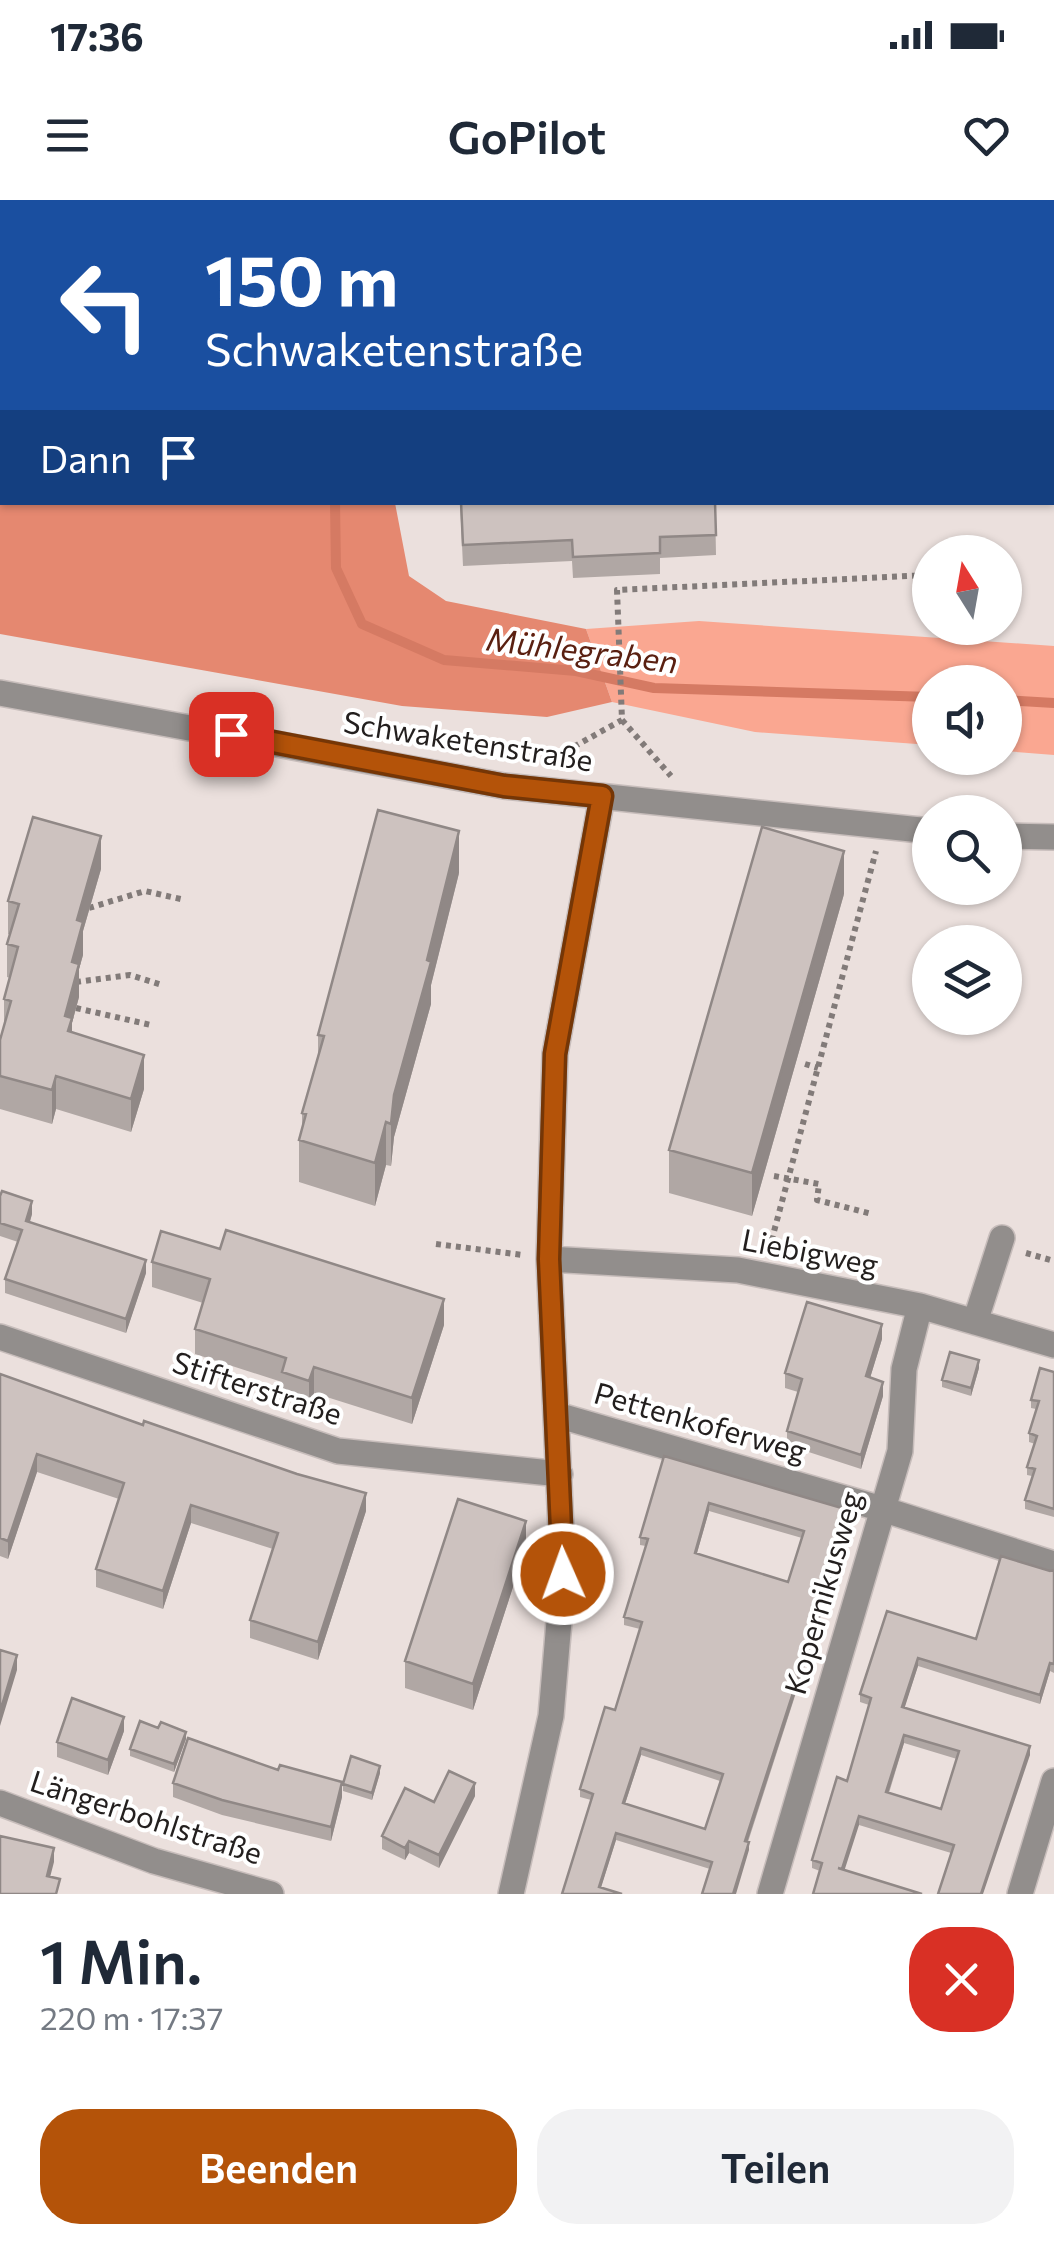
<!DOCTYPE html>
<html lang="de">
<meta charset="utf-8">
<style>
:root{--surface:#fff;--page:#f2f2f3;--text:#1f2937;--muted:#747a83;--accent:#b45309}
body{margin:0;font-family:Commissioner,sans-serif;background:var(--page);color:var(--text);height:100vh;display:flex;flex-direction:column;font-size:38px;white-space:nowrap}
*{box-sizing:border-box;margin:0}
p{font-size:32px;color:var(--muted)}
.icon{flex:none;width:55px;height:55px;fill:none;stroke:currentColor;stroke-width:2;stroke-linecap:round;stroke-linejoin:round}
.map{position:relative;height:1694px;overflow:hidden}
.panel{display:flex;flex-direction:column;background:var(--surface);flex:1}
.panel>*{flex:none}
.guide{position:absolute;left:0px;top:0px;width:1055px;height:305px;box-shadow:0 2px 8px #0004;background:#1a4fa0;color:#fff;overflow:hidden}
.needle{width:65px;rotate:349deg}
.fabs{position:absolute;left:912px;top:335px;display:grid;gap:20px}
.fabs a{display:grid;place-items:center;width:110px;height:110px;border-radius:50%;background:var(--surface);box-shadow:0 2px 8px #0004;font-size:50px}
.pin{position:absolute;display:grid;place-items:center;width:85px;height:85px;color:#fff;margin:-42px;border-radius:20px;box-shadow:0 5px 15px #0006}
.me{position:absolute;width:110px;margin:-55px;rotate:358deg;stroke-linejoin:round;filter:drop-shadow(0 0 8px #0008)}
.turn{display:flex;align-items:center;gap:35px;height:210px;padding:0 40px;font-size:45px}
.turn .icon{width:130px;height:130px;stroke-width:2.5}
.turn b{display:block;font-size:70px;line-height:85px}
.then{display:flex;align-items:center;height:95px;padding:0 40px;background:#0003;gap:20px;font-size:38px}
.round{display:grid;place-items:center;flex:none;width:105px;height:105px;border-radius:40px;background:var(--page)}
.head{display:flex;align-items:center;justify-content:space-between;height:170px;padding:0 40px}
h1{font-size:60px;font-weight:600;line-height:75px}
.primary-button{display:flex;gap:20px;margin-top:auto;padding:20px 40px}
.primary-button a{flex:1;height:115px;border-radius:40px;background:var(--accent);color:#fff;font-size:40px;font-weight:600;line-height:115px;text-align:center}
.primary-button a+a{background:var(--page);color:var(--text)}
.status{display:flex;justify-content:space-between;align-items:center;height:70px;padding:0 50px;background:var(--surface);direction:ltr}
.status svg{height:28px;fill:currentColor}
header{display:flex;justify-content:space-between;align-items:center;height:130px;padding:0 40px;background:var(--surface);font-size:45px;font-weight:600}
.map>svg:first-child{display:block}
.green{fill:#faa791}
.forest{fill:#e58870}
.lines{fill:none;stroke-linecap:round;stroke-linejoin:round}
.stream{stroke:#d57a63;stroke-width:10}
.minor-casing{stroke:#c7bdbb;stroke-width:28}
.path{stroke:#827b79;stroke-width:6;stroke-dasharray:5 5;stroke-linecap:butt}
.minor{stroke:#928e8c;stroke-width:25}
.wall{fill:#b0a7a4;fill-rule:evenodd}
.shaded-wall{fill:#908886}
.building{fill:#cdc2bf;stroke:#908886;stroke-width:2.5;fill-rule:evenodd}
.route-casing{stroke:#753606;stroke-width:25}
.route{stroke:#b45309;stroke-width:18}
.labels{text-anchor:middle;stroke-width:8;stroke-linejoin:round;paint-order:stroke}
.street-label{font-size:30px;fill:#231f1e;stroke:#fff}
.water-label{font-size:32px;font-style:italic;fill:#5a2011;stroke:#fff}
</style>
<div class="status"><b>17:36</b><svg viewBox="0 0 49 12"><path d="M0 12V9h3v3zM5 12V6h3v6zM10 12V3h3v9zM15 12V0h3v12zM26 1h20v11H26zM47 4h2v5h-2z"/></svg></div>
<header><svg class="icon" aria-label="menu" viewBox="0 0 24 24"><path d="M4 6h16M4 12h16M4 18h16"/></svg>GoPilot<svg class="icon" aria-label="heart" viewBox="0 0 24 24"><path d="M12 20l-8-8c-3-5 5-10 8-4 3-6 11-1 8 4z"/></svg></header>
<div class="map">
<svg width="1054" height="1694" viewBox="0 0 1054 1694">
<rect width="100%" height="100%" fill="#ebe0dd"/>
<!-- green -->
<path class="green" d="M0,0H730V2H2L0,139Z
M699,421L1054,446V555L1005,551V482H930V545L755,532L612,502L586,429Z"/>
<!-- forest -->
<path class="forest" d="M0,139L2,302L395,303L409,376L446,401L586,429L612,502L547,517L402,506L0,434Z"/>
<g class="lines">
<!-- stream -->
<path class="stream" d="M108,0V2
M0,95H2
M335,302L336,368L362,424L444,460L576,471L654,488L930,497
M1005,500L1054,503"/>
<!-- minor casing -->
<g class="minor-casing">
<path id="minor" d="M0,493L504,586L930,631
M1005,636L1054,637
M549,1059L738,1070L920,1106L1054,1145
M975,1122L1002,1038
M0,1137L338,1251L560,1274
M557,1215L882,1309L1054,1364
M0,1603L154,1661L271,1694
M511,1694L551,1516L563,1374L549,1059L555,854L602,597
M770,1694L900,1251L904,1169L920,1106
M1020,1694L1054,1581"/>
</g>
<!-- path -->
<path class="path" d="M736,0V2
M844,0L846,2
M622,520L671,576
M548,561L622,520L617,390L930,375
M89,708L145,691L185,700
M76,782L130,775L162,785
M76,808L151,825
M805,864L818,868
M774,976L819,984L817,1000L872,1014
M436,1044L523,1055
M769,1050L876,651
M1026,1053L1054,1061"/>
<!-- minor -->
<use href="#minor" class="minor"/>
</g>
<!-- wall -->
<path class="wall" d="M460,302H715L716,355L660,358V374L573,378L572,361L463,366Z
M101,669L83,731V755L79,769V797L72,823V832L144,889L131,932L56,909L52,924L0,909V840L4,827V799L10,778L7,777V744L10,735L8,734V701Z
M459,673L431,785V804L394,937L391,966L386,965L375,1006L299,982V940L302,931V913L318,855V835Z
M844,694L752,1016L669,993V950Z
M0,996L32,1014L30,1022L146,1073L126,1133L5,1093V1079L18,1042L0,1036Z
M152,1062L444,1125L412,1224L314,1193L309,1206L282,1198V1182L195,1154V1129L203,1103L152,1087Z
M882,1139L870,1178L883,1196L861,1269L787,1245V1231L798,1192L785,1188V1173Z
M979,1168L971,1196L942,1187V1180Z
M1054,1172V1317L1025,1309V1300L1032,1276L1027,1275V1267L1035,1244L1029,1242V1233L1036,1209L1031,1208V1200Z
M0,1174L366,1311L318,1460L250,1438V1420L273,1349L191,1323L163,1409L96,1387V1369L119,1299L37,1272L8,1359L0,1356Z
M664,1256L852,1319L748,1642L749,1650L710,1669L616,1640L601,1687L562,1694L591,1600L580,1597V1589L615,1510L640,1429L624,1425V1417L646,1346L640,1345V1337ZM709,1311L802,1338L788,1382L697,1353ZM641,1555L720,1581L705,1629L625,1604Z
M526,1347L473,1510L405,1488V1461Z
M1054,1370V1473L1050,1471L1040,1504L918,1466L904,1508L1030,1555L951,1653L859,1625L820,1671L812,1668V1660L847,1581L869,1505L860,1502V1494L887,1411L976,1439L1050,1371ZM904,1543L957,1559L941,1609L889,1593Z
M124,1531L108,1575L57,1557V1542Z
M186,1539L174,1572L130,1556V1549Z
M380,1573L372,1600L343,1591V1584Z
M173,1583L342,1597L331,1641L222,1615L173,1597Z
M475,1596L439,1668L409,1653L405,1660L382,1649V1636L434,1602Z"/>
<!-- shaded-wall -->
<path class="shaded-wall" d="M459,631V673L431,785V804L394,937L391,966V924L394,895Z
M101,636V669L83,731V755L79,769V797L72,823V851L65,816L77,720Z
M844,651V694L752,1016V973Z
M144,855V889L131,932V899Z
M56,876V909L52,924V890Z
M386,922V965L375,1006V963Z
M32,1001V1014L26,1034V1021Z
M146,1060V1073L126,1133V1119Z
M444,1099V1125L412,1224V1198Z
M882,1124V1139L866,1191V1176Z
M979,1160V1168L971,1196V1188Z
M314,1167V1193L309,1206V1181Z
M883,1182V1196L861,1269V1255Z
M37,1254V1272L8,1359V1341Z
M366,1293V1311L318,1460V1442Z
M709,1303V1311L695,1360V1353Z
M191,1305V1323L163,1409V1391Z
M852,1311V1319L745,1649V1641Z
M526,1321V1347L473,1510V1484Z
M17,1455V1470L0,1526V1512Z
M918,1458V1466L902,1516V1507Z
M1050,1463V1471L1040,1504V1495Z
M124,1517V1531L108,1575V1560Z
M186,1532V1539L174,1572V1564Z
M904,1535V1543L886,1600V1592Z
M1030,1546V1555L983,1694H981Z
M641,1548V1555L623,1610V1603Z
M380,1566V1573L372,1600V1593Z
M342,1582V1597L331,1641V1627Z
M475,1583V1596L439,1668V1655Z
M859,1616V1625L842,1678V1669Z
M616,1633V1640L599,1694V1687Z
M409,1641V1653L405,1660V1648Z
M749,1642V1650L736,1694H733Z
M54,1648V1662L47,1689V1676Z"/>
<!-- building -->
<path class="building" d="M461,302H715L716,335L660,337V353L573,357L572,340L463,345Z
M378,610L459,631L427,760L431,762L394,895L391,924L386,922L375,963L299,940L306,914L302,913L324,836L318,835Z
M33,617L101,636L77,720L83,722L72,762L79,764L65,816L72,818L68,831L144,855L131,899L56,876L52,890L0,876V840L11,801L4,799L18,747L7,744L19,704L8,701Z
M762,627L844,651L752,973L669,950Z
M2,991L32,1001L26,1021L146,1060L126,1119L5,1079L22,1030L0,1023V996Z
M226,1030L444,1099L412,1198L314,1167L309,1181L282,1172L286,1158L195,1129L210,1079L152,1062L161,1031L220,1049Z
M807,1102L882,1124L866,1176L883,1182L861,1255L787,1231L802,1179L785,1173Z
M950,1152L979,1160L971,1188L942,1180Z
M1040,1168L1054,1172V1309L1025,1300L1035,1269L1027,1267L1037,1236L1029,1233L1039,1201L1031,1200Z
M0,1174L143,1225L144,1221L297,1274L366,1293L318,1442L250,1420L278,1333L191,1305L163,1391L96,1369L124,1283L37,1254L8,1341L0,1338Z
M664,1256L852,1311L745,1641L749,1642L733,1694H702L712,1662L616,1633L599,1687L622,1694H562L593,1594L580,1589L605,1507L615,1510L642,1422L624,1417L648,1339L640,1337ZM709,1303L804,1331L788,1382L695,1353ZM641,1548L723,1574L705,1629L623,1603Z
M458,1299L526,1321L473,1484L405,1461Z
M1001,1356L1050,1371L1054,1370V1464L1050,1463L1040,1495L918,1458L902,1507L1030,1546L981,1694H938L954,1645L859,1616L842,1669L838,1668L922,1694H813L822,1663L812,1660L837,1577L847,1581L871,1498L860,1494L887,1411L976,1439ZM904,1535L959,1551L941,1609L886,1592Z
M0,1450L17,1455L0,1512Z
M72,1498L124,1517L108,1560L57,1542Z
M140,1521L158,1528L161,1522L186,1532L174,1564L130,1549Z
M188,1538L278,1570L280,1565L342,1582L331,1627L222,1600L173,1583Z
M351,1556L380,1566L372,1593L343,1584Z
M449,1571L475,1583L439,1655L409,1641L405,1648L382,1636L405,1588L434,1602Z
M0,1636L54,1648L47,1676L60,1679L56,1694H0Z"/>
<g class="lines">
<!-- route casing -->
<g class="route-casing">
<path id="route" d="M231,534L504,586L602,596L555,854L549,1059L563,1374"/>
</g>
<!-- route -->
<use href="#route" class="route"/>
</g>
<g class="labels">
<!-- street labels -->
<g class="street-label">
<text transform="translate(468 542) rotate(9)" y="10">Schwaketenstraße</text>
<text transform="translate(810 1053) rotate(11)" y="10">Liebigweg</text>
<text transform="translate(257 1189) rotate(18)" y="10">Stifterstraße</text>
<text transform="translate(700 1223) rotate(16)" y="10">Pettenkoferweg</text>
<text transform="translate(824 1393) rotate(-74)" y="10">Kopernikusweg</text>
<text transform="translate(146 1618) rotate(18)" y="10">Längerbohlstraße</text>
</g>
<!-- water labels -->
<g class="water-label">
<text transform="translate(582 451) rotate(7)" y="11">Mühlegraben</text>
</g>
</g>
</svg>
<div class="fabs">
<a><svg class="needle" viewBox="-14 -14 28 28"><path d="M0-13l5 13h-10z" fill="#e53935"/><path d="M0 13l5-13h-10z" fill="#747a83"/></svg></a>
<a><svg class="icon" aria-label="sound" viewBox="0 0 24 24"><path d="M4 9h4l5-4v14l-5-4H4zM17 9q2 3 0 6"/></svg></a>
<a><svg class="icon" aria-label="search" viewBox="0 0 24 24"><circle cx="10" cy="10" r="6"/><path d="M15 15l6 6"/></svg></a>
<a><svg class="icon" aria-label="layers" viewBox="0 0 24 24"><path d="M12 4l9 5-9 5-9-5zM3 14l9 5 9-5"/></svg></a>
</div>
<div class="pin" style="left:231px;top:534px;background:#d93025"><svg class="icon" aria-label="arrive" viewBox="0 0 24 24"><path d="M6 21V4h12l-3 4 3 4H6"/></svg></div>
<svg class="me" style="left:563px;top:1374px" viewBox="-20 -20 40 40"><circle r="17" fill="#b45309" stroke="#fff" stroke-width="3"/><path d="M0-11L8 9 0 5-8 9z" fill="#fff"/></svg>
<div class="guide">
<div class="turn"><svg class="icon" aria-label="left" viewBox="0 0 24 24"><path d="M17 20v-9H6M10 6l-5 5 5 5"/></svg><div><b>150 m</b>Schwaketenstraße</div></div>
<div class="then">Dann<svg class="icon" aria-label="arrive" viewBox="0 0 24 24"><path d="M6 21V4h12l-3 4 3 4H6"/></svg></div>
</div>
</div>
<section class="panel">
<div class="head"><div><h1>1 Min.</h1><p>220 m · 17:37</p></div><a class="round" style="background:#d93025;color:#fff"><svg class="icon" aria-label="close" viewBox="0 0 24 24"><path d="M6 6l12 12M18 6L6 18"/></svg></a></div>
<div class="primary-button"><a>Beenden</a><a>Teilen</a></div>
</section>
